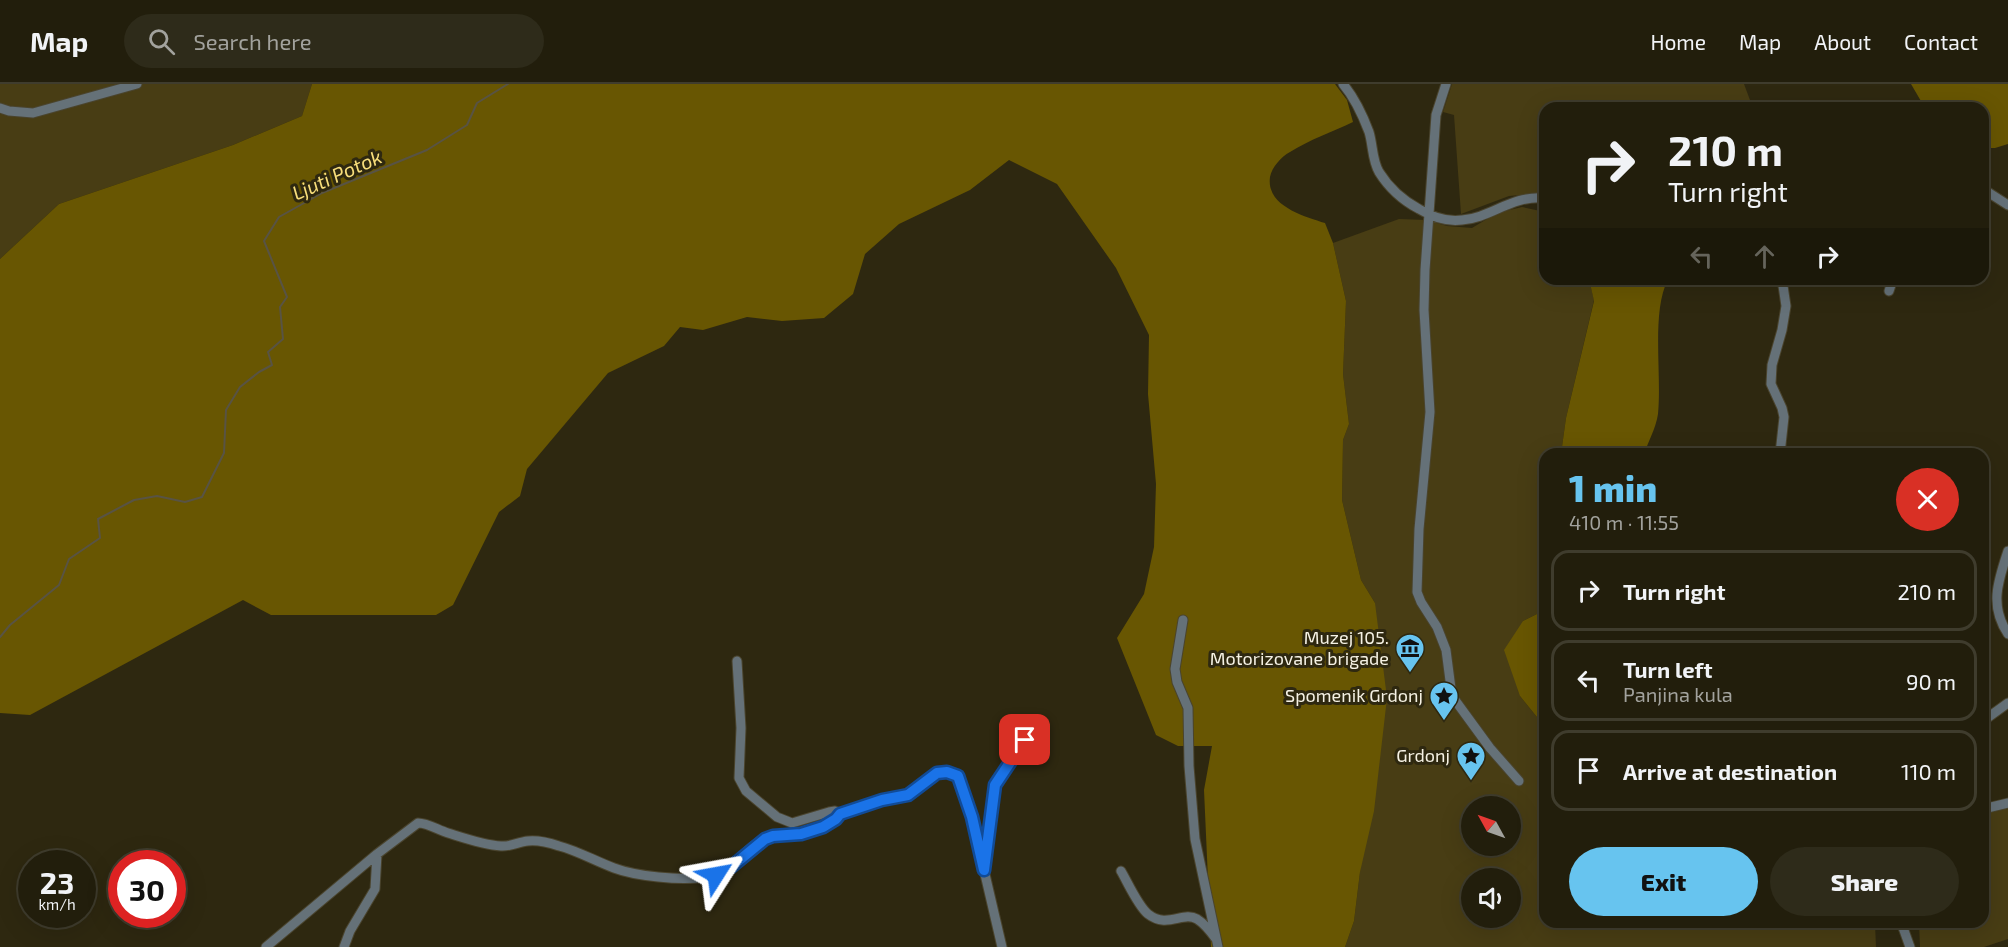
<!DOCTYPE html>
<meta charset="utf-8">
<style>
:root{--surface:#221e0c;--page:#2e2b1a;--text:#f1f3f6;--muted:#a2a29d;--line:#3f3c2d;--accent:#67c4ef}
body{margin:0;font-family:"Exo 2",sans-serif;background:var(--page);color:var(--text);height:100vh;display:flex;flex-direction:column;font-size:22px;white-space:nowrap}
*{box-sizing:border-box;margin:0}
p{font-size:20px;color:var(--muted)}
.icon{flex:none;width:33px;height:33px;fill:none;stroke:currentColor;stroke-width:2;stroke-linecap:round;stroke-linejoin:round}
.map{position:relative;flex:1;overflow:hidden}
.details{position:absolute;left:1539px;top:364px;width:450px;height:480px;display:flex;flex-direction:column;background:var(--surface);border-radius:18px;box-shadow:0 6px 24px #0002,0 0 0 2px var(--line)}
.details>*{flex:none}
.hud{position:absolute;left:1539px;top:18px;width:450px;height:183px;border-radius:18px;box-shadow:0 6px 24px #0002,0 0 0 2px var(--line);background:#221e0c;color:var(--text);overflow:hidden}
.needle{width:39px;rotate:310deg}
.tools{position:absolute;left:1461px;top:712px;display:grid;gap:12px}
.tools a{display:grid;place-items:center;width:60px;height:60px;border-radius:50%;background:var(--surface);box-shadow:0 6px 24px #0002,0 0 0 2px var(--line);font-size:30px}
.speed{position:absolute;left:18px;top:766px;display:flex;gap:12px;font-size:30px;font-weight:700;text-align:center}
.speed>*{display:grid;place-content:center;width:78px;height:78px;border-radius:50%;background:var(--surface);box-shadow:0 6px 24px #0002,0 0 0 2px var(--line);line-height:1}
.speed small{font-size:15px;font-weight:400}
.speed .limit{border:9px solid #d22;background:#fff;color:#111}
.pin{position:absolute;display:grid;place-items:center;width:51px;height:51px;color:#fff;margin:-26px;border-radius:12px;box-shadow:0 3px 9px #0006}
.me{position:absolute;width:66px;margin:-33px;rotate:56deg;stroke-linejoin:round;filter:drop-shadow(0 0 4px #0008)}
.turn{display:flex;align-items:center;gap:21px;height:126px;padding:0 30px;font-size:27px}
.turn .icon{width:78px;height:78px;stroke-width:2.5}
.turn b{display:block;font-size:42px;line-height:51px}
.lanes{display:flex;align-items:center;height:57px;padding:0 30px;background:#0003;justify-content:center;gap:30px;direction:ltr}
.lanes .off{opacity:.35}
.round{display:grid;place-items:center;flex:none;width:63px;height:63px;border-radius:32px;background:var(--page)}
.head{display:flex;align-items:center;justify-content:space-between;height:102px;padding:0 30px}
h1{font-size:36px;font-weight:800;line-height:45px;color:var(--accent)}
.primary-button{display:flex;gap:12px;margin-top:auto;padding:12px 30px}
.primary-button a{flex:1;height:69px;border-radius:36px;background:var(--accent);color:#111;font-size:24px;font-weight:800;line-height:69px;text-align:center}
.primary-button a+a{background:var(--page);color:var(--text)}
ul{padding:0;list-style:none}
li{display:flex;align-items:center;gap:18px;height:81px;margin:0 12px 9px;padding:0 18px;border:3px solid var(--line);border-radius:18px}
li div{flex:1}
li b{display:block;font-size:22px}
li em{font-style:normal}
header{display:flex;align-items:center;gap:36px;box-sizing:border-box;height:84px;padding:0 30px;background:var(--surface);border-bottom:2px solid var(--line)}
header strong{font-size:28px}
nav{display:flex;gap:33px;margin-inline-start:auto;font-size:21px}
.search{width:420px;height:54px;background:var(--page);display:flex;align-items:center;gap:15px;box-sizing:border-box;padding:0 21px;border-radius:33px;color:var(--muted);font-size:22px}
.map>svg:first-child{display:block}
.green{fill:#483d14;fill-rule:evenodd}
.forest{fill:#685602}
.lines{fill:none;stroke-linecap:round;stroke-linejoin:round}
.stream{stroke:#585344;stroke-width:2}
.street-casing{stroke:#4a442e;stroke-width:11}
.street{stroke:#657178;stroke-width:9}
.route-casing{stroke:#114b97;stroke-width:15}
.route{stroke:#1a73e8;stroke-width:10}
.labels{text-anchor:middle;stroke-width:6;stroke-linejoin:round;paint-order:stroke}
.poi-label{font-size:18px;fill:#f6f2e4;stroke:#2e2810;text-anchor:end}
.water-label{font-size:20px;font-style:italic;fill:#f8de7a;stroke:#2e2810}
</style>
<header>
<strong>Map</strong>
<div class="search"><svg class="icon" aria-label="search" viewBox="0 0 24 24"><circle cx="10" cy="10" r="6"/><path d="M15 15l6 6"/></svg>Search here</div>
<nav><a>Home</a><a>Map</a><a>About</a><a>Contact</a></nav>
</header>
<div class="map">
<svg width="2008" height="863" viewBox="0 0 2008 863">
<rect width="100%" height="100%" fill="#2e2810"/>
<!-- green -->
<path class="green" d="M0,0H312L302,32L233,61L59,120L0,175Z
M1452,0H1744L1753,24H1545V109L1509,112L1461,130L1454,31L1443,28Z
M1522,123L1545,128V195H1589L1594,216L1566,334L1561,370H1545V526L1523,537L1520,612L1545,643V838L1875,839L1876,863H1345L1354,837L1360,788L1375,519L1361,496L1342,416L1343,356L1349,340L1343,290L1346,217L1333,159L1399,135L1426,136L1447,142L1472,144L1497,129ZM1472,723H1510V762H1472ZM1472,795H1510V834H1472Z
M2008,722V855L1984,863H1920L1919,839L1983,838V727Z"/>
<!-- forest -->
<path class="forest" d="M312,0H1335L1347,16L1353,38C1332,48 1309,56 1290,68C1281,73 1272,83 1270,93C1266,122 1304,132 1325,139L1333,159L1346,217L1343,290L1349,340L1343,356L1342,416L1361,496L1375,519L1387,614L1374,727L1360,788L1354,837L1345,863H1211L1204,706L1212,662H1178L1156,651L1117,554L1144,510L1154,463L1156,400L1148,310L1149,251L1116,184L1057,100L1009,76L970,106L899,140L865,170L853,210L824,234L782,237L747,233L703,246L680,243L664,262L608,289L527,385L520,412L499,428L453,521L436,531H271L243,516L30,631L0,629V175L59,120L233,61L302,32Z
M1911,0H2008V60L1995,64H1983V24H1925Z
M1589,195H1668C1651,229 1662,290 1658,330C1656,344 1648,358 1644,370H1561L1566,334L1594,217Z
M1545,526V643L1520,612L1504,566L1523,537Z"/>
<g class="lines">
<!-- stream -->
<path class="stream" d="M0,553L10,541L59,501L69,475L100,454L98,435L134,416L157,412L185,418L202,413L224,369L226,326L240,303L259,288L272,281L268,268L283,255L280,223L287,213L264,157L279,133L322,109L427,66L467,41L477,19L508,0"/>
<!-- street casing -->
<g class="street-casing">
<path id="street" d="M1343,0C1354,13 1363,32 1369,48C1373,61 1372,76 1379,88C1389,104 1402,116 1419,125C1432,133 1446,138 1462,136C1491,134 1511,111 1545,114
M1446,0L1436,31L1425,186L1424,226L1430,328L1419,445L1417,508L1421,518L1437,543L1446,566L1452,612L1490,664L1519,697
M0,24L9,27L33,29L137,0
M1983,105L2008,121
M1889,207L1893,195
M1780,370L1784,333L1782,324L1771,300L1772,281L1782,246L1786,222L1782,195
M2008,467C1998,497 1989,522 2008,550
M1183,536L1175,585L1177,598L1188,624L1189,682L1195,755L1218,863
M737,577L741,644L739,694L746,707L777,733L792,739L829,728L835,727L840,730
M1983,637L2008,619
M1983,725L2008,719
M1121,787C1128,799 1138,822 1148,830C1167,845 1183,827 1197,835C1205,840 1211,848 1216,855
M1901,838L1910,863
M266,863L377,770L418,739C428,739 438,746 448,749C464,754 484,761 501,762C510,763 518,758 528,757C537,756 550,759 559,762C578,767 595,777 614,784C635,792 681,797 704,793C737,788 744,762 768,754C791,746 823,754 840,730L882,716L908,711L937,689L947,688L958,692L972,733L984,786
M344,863L350,847L375,805L377,770
M1002,863L984,786L995,701L1025,656"/>
</g>
<!-- street -->
<use href="#street" class="street"/>
</g>
<g class="lines">
<!-- route casing -->
<g class="route-casing">
<path id="route" d="M716,791L731,783L765,755L773,752L801,750L823,743L836,735L840,730L882,716L908,711L937,689L947,688L958,692L972,733L984,786L995,701L1025,656"/>
</g>
<!-- route -->
<use href="#route" class="route"/>
</g>
<!-- icons -->
<defs>
<g id="museum-pin" transform="scale(1.5)"><path d="M0 17L-7.5 6A9.5 9.5 0 1 1 7.5 6Z" fill="#67c4ef" stroke="#2e2810"/><path d="M0-6L6-3V-2H-6V-3ZM-5-1h2V3h-2ZM-1-1h2V3h-2ZM3-1h2V3H3ZM-6 4H6V6H-6Z" fill="#111"/></g>
<g id="sight-pin" transform="scale(1.5)"><path d="M0 17L-7.5 6A9.5 9.5 0 1 1 7.5 6Z" fill="#67c4ef" stroke="#2e2810"/><path d="M0-6L1.8-2.2L6-1.7L2.9 1.2L3.7 5.4L0 3.3L-3.7 5.4L-2.9 1.2L-6-1.7L-1.8-2.2Z" fill="#111"/></g>
</defs>
<g fill-rule="evenodd">
<use href="#museum-pin" x="1410" y="564"/>
<use href="#sight-pin" x="1444" y="612"/>
<use href="#sight-pin" x="1471" y="672"/>
</g>
<g class="labels">
<!-- poi labels -->
<g class="poi-label">
<text x="1389" y="560">Muzej 105.<tspan x="1389" dy="21">Motorizovane brigade</tspan></text>
<text x="1423" y="618">Spomenik Grdonj</text>
<text x="1450" y="678">Grdonj</text>
</g>
<!-- water labels -->
<g class="water-label">
<text transform="translate(337 91) rotate(-24)" y="7">Ljuti Potok</text>
</g>
</g>
</svg>
<div class="tools">
<a><svg class="needle" viewBox="-14 -14 28 28"><path d="M0-13l5 13h-10z" fill="#e53935"/><path d="M0 13l5-13h-10z" fill="#a2a29d"/></svg></a>
<a><svg class="icon" aria-label="sound" viewBox="0 0 24 24"><path d="M4 9h4l5-4v14l-5-4H4zM17 9q2 3 0 6"/></svg></a>
</div>
<div class="speed"><div>23<small>km/h</small></div><div class="limit">30</div></div>
<div class="pin" style="left:1025px;top:656px;background:#d93025"><svg class="icon" aria-label="arrive" viewBox="0 0 24 24"><path d="M6 21V4h12l-3 4 3 4H6"/></svg></div>
<svg class="me" style="left:716px;top:791px" viewBox="-20 -20 40 40"><path d="M0-17L14 15 0 8-14 15z" fill="#1a73e8" stroke="#fff" stroke-width="4"/></svg>
<div class="hud">
<div class="turn"><svg class="icon" aria-label="right" viewBox="0 0 24 24"><path d="M7 20v-9h11M14 6l5 5-5 5"/></svg><div><b>210 m</b>Turn right</div></div>
<div class="lanes"><svg class="icon off" aria-label="left" viewBox="0 0 24 24"><path d="M17 20v-9H6M10 6l-5 5 5 5"/></svg><svg class="icon off" aria-label="ahead" viewBox="0 0 24 24"><path d="M12 20V5M6 11l6-6 6 6"/></svg><svg class="icon" aria-label="right" viewBox="0 0 24 24"><path d="M7 20v-9h11M14 6l5 5-5 5"/></svg></div>
</div>
<section class="details">
<div class="head"><div><h1>1 min</h1><p>410 m · 11:55</p></div><a class="round" style="background:#d93025;color:#fff"><svg class="icon" aria-label="close" viewBox="0 0 24 24"><path d="M6 6l12 12M18 6L6 18"/></svg></a></div>
<ul>
<li><svg class="icon" aria-label="right" viewBox="0 0 24 24"><path d="M7 20v-9h11M14 6l5 5-5 5"/></svg><div><b>Turn right</b></div><em>210 m</em></li>
<li><svg class="icon" aria-label="left" viewBox="0 0 24 24"><path d="M17 20v-9H6M10 6l-5 5 5 5"/></svg><div><b>Turn left</b><p>Panjina kula</p></div><em>90 m</em></li>
<li><svg class="icon" aria-label="arrive" viewBox="0 0 24 24"><path d="M6 21V4h12l-3 4 3 4H6"/></svg><div><b>Arrive at destination</b></div><em>110 m</em></li>
</ul>
<div class="primary-button"><a>Exit</a><a>Share</a></div>
</section>
</div>
